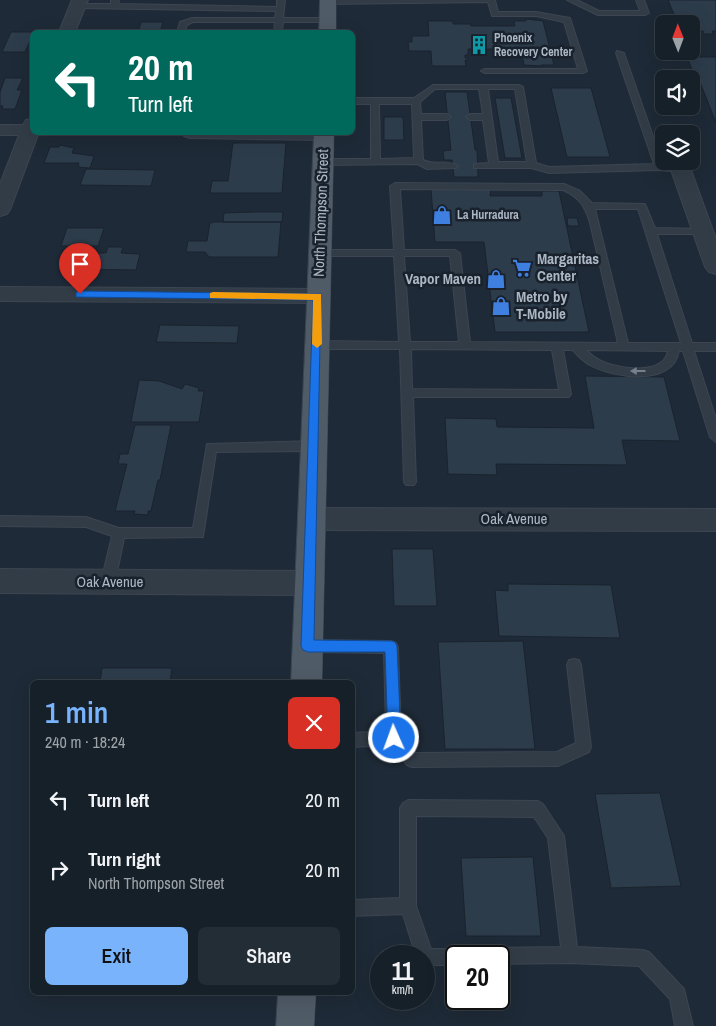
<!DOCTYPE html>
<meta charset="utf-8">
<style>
:root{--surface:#162029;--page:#232d35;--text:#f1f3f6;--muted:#9ea3a8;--line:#353e46;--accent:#79b3fc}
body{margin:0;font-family:"Archivo Narrow",sans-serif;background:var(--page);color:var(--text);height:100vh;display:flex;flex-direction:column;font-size:19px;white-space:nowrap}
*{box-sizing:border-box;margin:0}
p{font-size:16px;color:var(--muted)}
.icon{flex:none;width:28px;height:28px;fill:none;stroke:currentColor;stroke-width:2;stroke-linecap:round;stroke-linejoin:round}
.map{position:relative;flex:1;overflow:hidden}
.drawer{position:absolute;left:30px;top:680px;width:325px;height:315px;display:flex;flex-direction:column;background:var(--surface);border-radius:8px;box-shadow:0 5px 20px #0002,0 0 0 1px var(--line)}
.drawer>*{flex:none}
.banner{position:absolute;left:30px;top:30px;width:325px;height:105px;border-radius:8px;box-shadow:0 5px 20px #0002,0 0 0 1px var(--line);background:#00695c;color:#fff;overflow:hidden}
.needle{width:32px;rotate:359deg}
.buttons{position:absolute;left:655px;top:15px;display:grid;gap:10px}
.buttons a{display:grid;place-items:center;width:45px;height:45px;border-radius:8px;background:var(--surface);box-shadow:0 5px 20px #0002,0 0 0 1px var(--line);font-size:25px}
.speed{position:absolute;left:370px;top:945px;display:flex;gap:10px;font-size:25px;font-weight:700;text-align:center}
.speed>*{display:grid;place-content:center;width:65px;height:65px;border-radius:50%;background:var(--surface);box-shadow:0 5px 20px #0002,0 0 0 1px var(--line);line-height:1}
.speed small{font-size:12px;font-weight:400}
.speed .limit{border:2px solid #111;border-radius:8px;background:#fff;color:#111}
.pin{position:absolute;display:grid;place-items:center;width:42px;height:42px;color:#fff;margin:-51px -21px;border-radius:50% 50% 50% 0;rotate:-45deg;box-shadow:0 0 5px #0007}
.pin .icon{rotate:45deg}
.me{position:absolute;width:55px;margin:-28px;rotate:358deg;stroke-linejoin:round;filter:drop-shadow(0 0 4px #0008)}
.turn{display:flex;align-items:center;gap:18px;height:105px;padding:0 15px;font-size:22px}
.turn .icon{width:65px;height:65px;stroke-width:2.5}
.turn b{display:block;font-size:35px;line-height:42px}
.round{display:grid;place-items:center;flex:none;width:52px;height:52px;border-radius:8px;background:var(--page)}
.summary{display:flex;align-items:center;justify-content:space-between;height:85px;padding:0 15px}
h1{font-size:30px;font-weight:600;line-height:38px;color:var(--accent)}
.button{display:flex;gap:10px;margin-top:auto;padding:10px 15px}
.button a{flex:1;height:58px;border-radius:8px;background:var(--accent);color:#111;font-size:20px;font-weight:600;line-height:58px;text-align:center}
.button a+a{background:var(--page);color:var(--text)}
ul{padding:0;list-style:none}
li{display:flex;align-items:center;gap:15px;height:70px;padding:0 15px}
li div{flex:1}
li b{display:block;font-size:19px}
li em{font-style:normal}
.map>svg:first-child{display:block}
.building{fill:#2d3c4b;stroke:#1a232e}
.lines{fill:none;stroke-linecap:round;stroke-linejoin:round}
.service-casing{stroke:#3c4551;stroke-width:2}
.minor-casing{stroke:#3c4551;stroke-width:2}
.primary-casing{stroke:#3c4551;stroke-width:1}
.service{fill:#323c47;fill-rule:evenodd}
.minor{fill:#323c47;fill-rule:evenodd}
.primary{fill:#505b68;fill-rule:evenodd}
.oneway{fill:#75808c}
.route{fill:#1a73e8;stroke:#114b97}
.slow{fill:#f59e0b}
.labels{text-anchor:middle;stroke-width:5;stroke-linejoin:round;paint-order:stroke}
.far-poi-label{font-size:12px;font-weight:bold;fill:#acb7c5;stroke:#18212c;text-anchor:start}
.street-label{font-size:15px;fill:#acb7c5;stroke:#18212c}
.poi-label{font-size:15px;font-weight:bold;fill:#acb7c5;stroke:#18212c;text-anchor:start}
</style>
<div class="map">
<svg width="716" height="1026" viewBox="0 0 716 1026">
<rect width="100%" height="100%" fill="#1e2a37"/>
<!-- building -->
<path class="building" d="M668,0H716V31H712L713,34H704L703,31H691V24H678Z
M526,19L543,21L554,65H541L542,66L524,65L521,49H468V55H465V58H468V60H465L466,66H432L431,51H409L408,42H412V36H429L428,21H453V24H470L471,26H515L514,21H526Z
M141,22H163L160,32H138Z
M11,32H34L25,52H2Z
M687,57H716V123L696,72H693Z
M5,78H23L17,90H22L15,109H2L3,106H0V92Z
M551,88H591L610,157H567Z
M445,92H467L475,150H477L478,177H454L452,160H444L443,151L451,150Z
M495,98H511L522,158H505Z
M384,117H403L404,140H384Z
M233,143H286L282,193H210L212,181H228Z
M60,145L74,148L72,153L94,156L90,168L78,167L79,163H44L50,147H59Z
M86,169L155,170L151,186L80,185Z
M431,189H491L490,196H542V191H559L589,332H495L484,242H435Z
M254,212H283L282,222H223L224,213Z
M567,218H577L579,226H568Z
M214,222H281L278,257H209L205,252H186L188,241H207L210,223Z
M67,228H104L98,246H61Z
M108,247H123L121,253L140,254L136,270L73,269L78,253H106Z
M160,325L239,326L237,343L156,342Z
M585,376L664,377L680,441L622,440L627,465L496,464L497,475L448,474L445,418L496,419L497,427L594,428Z
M139,380L159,381L182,389L185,384L199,388L198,391H204L199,422H131Z
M135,425H171L160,480H158L151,511H148V515L134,514L135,511H115L127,464H118L120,454H128Z
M392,549H433L437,606H394Z
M508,584L611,585L620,638L499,636L495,590L508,591Z
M523,641L535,749H445L438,642Z
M102,668H172L170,682H100Z
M660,793L681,886L611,888L595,794Z
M533,857L541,936H466L461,858Z"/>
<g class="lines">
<!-- service casing -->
<g class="service-casing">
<path id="service" d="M111,0H119L118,4L277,7V0H285L283,18H328L332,20L328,22H283L282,32H274L275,22H193L187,25L185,32H177L180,22L192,18H275L276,11L77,8L73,6L77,4H111Z
M325,0H495L498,12H536L570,18L587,71L583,73H485L481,71L485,69H578L564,22L536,16H492L488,2L328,4L324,2Z
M567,0H577L599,11H640L636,0H644L649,13L645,15H598Z
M617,51L624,53L663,165L684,168V172L659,170L549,173L531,168H474V164L489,163L483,120H470L466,117L470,114H483L479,89H435L420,102L421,114H447L451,117L447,120H421L423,160C434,166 448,159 458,166L456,168L427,169L417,164L323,165L318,162L323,159H371V104H352V98H414L433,85H519L523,87L536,163L549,167L654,164L616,53ZM488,89H515L527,162H498ZM379,104H412L414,158L380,159Z
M395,183L564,184L580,191L592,203L645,204L655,228L706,229V233L703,234H657L692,343H716V351H694L716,419V442L710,437L683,351H679C673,387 613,378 590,365C584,362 578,356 573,350H563L571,394L569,397H413L416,482L414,485H406L404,482L400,349H317L312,345L317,341L399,342L394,256H320L315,253L320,250H394L390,186ZM400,189L563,190C579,197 585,206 590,223L618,343L470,342L460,253L455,250H404ZM595,209H638L681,343H628ZM404,256H450L459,342H410ZM411,349L552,350L559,390L412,389ZM586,350L668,351C664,375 623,369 606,363C598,360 592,356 586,350Z
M314,441L318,443L320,446L318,449L314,451L216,452L203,537L124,538L115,582L113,586L108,588L103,586L101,582L112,536L86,527L0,526V516L86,517L119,528H193L207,444Z
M308,640L391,641L396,643L398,647L401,735L415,753L557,752L576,743L567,665L569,660L574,659L579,660L581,665L591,747L589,752L558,766L412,767L407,765L391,745L352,747V733L386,731L384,653L308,652L303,650L301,646L303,642Z
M408,800L538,801L543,804L564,836L577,947L643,950L649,952L684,989L693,1026H675L670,999L639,966L570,963L499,964V956H491L493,950L499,948L561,947L548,838L534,817L416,816V906L431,949H456L462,951L464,956H456V965H424V956H416L403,914L352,916V900L400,898V808L403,803Z"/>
</g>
<!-- minor casing -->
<g class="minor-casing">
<path id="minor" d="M72,0H88L75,32H59Z
M32,119V132H39L10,210L7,214L0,216V184L19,135H0V125H23L26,120Z
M181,132H332L333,134L331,138L324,140L190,138L184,136Z
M681,164L688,166L691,170L716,239V274L709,272L705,267L671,170L674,166Z
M0,287L318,289L326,291L329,296L326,301L318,303L0,301Z
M312,508L716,509V531L312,530L303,527L299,519L303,511Z
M0,569L310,571L320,575L324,583L320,591L310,595L0,593Z"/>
</g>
<!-- primary casing -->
<g class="primary-casing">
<path id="primary" d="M320,0H336V32H319Z
M314,132H334L322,682H291Z
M278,992H316L314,1026H276Z"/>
</g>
<!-- service -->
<use href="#service" class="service"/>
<!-- minor -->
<use href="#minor" class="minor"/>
<!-- primary -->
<use href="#primary" class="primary"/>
</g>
<!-- one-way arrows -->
<defs><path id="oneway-solid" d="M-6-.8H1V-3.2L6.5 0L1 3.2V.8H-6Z" transform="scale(1.25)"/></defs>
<use class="oneway" href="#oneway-solid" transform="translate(638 371) rotate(-180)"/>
<!-- route -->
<path class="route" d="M80,291L321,294L314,640L391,641L395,642L397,646L401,738L399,743L394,745L390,743L388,738L385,652H308L303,650L301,646L313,300L76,297V292Z"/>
<!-- slow -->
<path class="slow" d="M213,292L321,294L322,344L317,348L312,344L313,300L210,298V293Z"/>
<!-- icons -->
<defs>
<g id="building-bare" transform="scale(1.5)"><path d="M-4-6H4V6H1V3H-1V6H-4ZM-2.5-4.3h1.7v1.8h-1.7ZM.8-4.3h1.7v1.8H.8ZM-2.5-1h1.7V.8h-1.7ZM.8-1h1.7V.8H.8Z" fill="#0f9aa8" stroke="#18212c" stroke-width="2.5" paint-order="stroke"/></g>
<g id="shop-bare" transform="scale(1.5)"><path d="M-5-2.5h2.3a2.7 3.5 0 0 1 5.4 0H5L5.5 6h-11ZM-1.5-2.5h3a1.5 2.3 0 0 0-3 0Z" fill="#3f7fe0" stroke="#18212c" stroke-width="2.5" paint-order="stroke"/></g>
<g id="supermarket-bare" transform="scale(1.5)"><path d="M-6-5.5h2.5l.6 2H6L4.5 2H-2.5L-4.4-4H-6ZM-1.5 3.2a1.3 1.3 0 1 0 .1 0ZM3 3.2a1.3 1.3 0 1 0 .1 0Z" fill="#3f7fe0" stroke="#18212c" stroke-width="2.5" paint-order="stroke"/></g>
</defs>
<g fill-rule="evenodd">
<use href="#building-bare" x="479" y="45"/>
<use href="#shop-bare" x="442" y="215"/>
<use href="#supermarket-bare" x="522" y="268"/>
<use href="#shop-bare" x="496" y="279"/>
<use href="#shop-bare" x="501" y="306"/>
</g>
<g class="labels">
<!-- far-poi labels -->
<g class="far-poi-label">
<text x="494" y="42">Phoenix<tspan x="494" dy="14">Recovery Center</tspan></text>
<text x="457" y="219">La Hurradura</text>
</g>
<!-- street labels -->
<g class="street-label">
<text transform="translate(321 213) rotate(-88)" y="5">North Thompson Street</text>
<text x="514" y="524">Oak Avenue</text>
<text x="110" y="587">Oak Avenue</text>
</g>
<!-- poi labels -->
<g class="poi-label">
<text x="537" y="264">Margaritas<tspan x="537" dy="17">Center</tspan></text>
<text x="481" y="284" text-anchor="end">Vapor Maven</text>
<text x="516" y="302">Metro by<tspan x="516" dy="17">T-Mobile</tspan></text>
</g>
</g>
</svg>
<div class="buttons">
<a><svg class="needle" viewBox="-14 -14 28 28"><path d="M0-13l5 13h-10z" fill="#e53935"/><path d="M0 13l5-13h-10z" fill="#9ea3a8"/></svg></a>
<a><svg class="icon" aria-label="sound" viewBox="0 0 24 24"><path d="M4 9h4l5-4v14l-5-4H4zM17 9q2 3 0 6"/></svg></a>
<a><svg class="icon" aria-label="layers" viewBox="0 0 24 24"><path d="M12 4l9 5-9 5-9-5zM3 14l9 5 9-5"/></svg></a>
</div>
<div class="speed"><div>11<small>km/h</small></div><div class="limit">20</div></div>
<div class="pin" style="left:80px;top:294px;background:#d93025"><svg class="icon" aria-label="arrive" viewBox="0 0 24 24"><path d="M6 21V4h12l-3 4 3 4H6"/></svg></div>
<svg class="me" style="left:394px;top:738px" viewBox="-20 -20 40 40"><circle r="17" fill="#1a73e8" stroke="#fff" stroke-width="3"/><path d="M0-11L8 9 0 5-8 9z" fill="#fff"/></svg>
<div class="banner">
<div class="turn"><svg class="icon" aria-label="left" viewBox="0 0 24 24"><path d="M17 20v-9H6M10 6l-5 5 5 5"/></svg><div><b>20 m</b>Turn left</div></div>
</div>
<section class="drawer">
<div class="summary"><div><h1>1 min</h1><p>240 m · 18:24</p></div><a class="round" style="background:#d93025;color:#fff"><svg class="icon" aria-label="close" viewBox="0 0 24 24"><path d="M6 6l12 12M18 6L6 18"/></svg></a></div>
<ul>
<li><svg class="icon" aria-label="left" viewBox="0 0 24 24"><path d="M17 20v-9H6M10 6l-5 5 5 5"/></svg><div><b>Turn left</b></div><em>20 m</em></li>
<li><svg class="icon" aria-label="right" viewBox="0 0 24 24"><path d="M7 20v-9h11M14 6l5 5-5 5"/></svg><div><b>Turn right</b><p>North Thompson Street</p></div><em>20 m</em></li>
</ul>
<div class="button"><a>Exit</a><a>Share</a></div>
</section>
</div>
